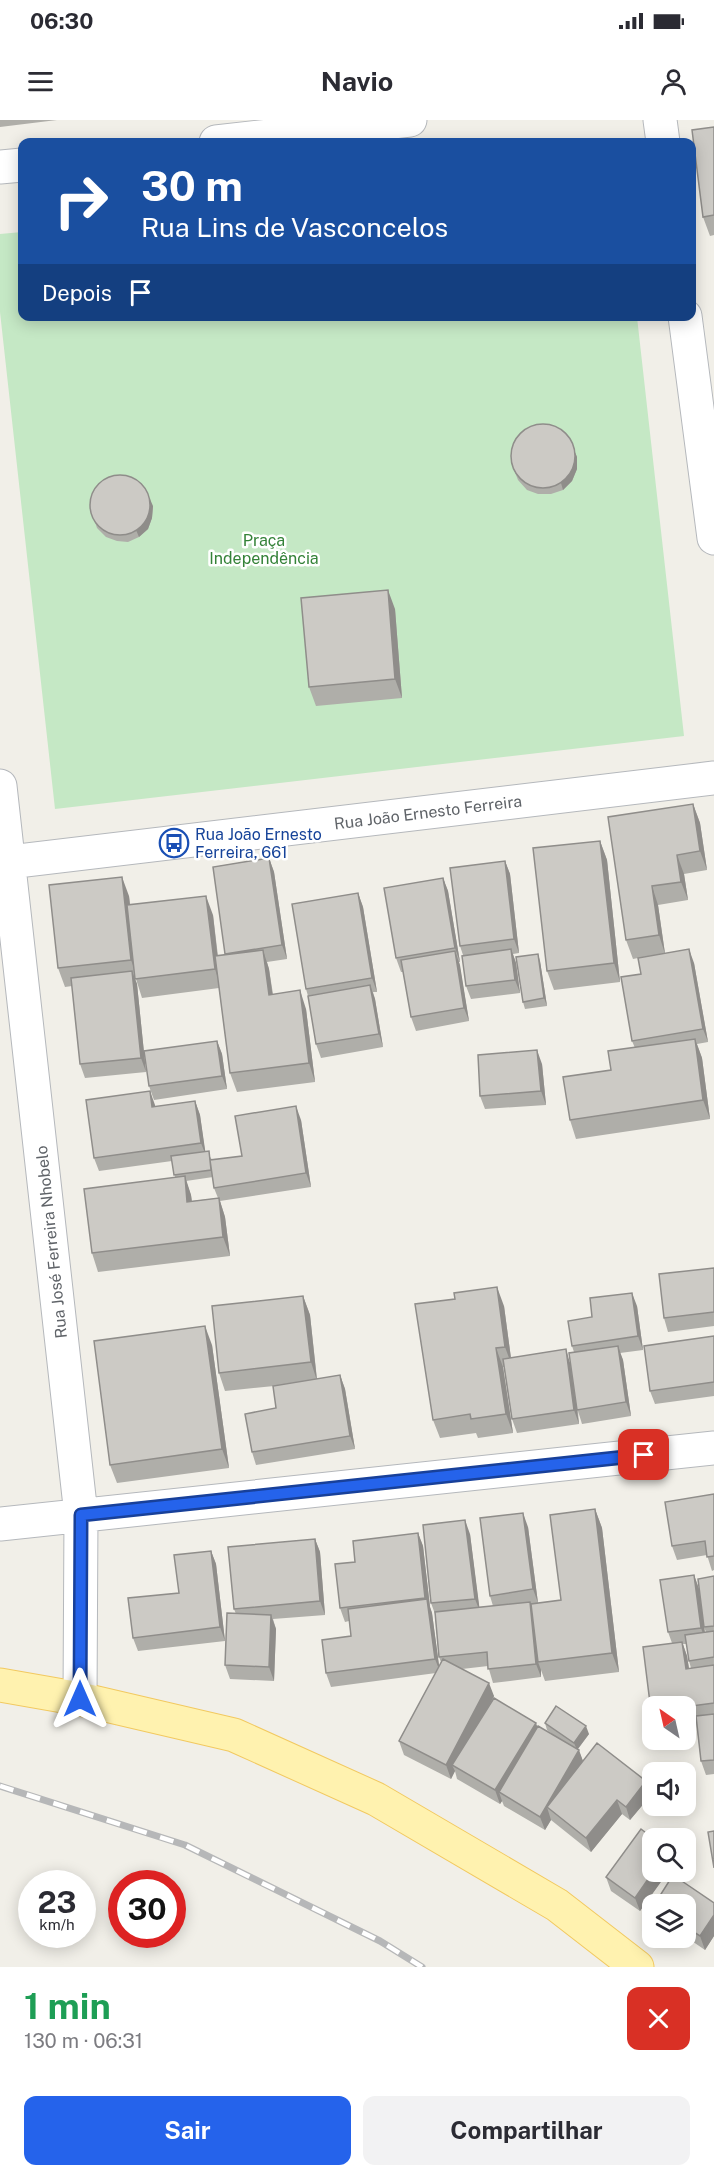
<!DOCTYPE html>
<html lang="pt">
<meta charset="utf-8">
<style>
:root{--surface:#fff;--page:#f2f2f3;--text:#2b2b33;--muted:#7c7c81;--accent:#2563eb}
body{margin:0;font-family:"Public Sans",sans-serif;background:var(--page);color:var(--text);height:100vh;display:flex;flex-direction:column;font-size:22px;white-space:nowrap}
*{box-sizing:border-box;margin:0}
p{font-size:20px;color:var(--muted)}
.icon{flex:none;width:33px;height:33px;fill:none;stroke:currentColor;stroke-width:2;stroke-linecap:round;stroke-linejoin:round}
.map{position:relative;height:1847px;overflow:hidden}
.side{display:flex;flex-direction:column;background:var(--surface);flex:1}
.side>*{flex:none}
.banner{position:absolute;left:18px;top:18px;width:678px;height:183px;border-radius:12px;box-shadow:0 3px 15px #0003;background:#1a4fa0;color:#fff;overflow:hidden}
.needle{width:39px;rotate:326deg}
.tools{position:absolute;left:642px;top:1576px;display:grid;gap:12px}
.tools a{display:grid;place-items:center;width:54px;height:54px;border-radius:12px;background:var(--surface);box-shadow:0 3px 15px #0003;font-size:30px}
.speed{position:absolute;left:18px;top:1750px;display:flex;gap:12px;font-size:30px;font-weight:700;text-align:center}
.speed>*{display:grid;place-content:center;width:78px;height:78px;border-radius:50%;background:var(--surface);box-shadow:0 3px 15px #0003;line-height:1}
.speed small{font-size:15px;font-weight:400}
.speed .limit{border:9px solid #d22;background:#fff;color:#111}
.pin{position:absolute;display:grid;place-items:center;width:51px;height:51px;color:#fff;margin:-26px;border-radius:12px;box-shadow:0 3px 9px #0006}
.me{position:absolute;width:66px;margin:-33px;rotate:0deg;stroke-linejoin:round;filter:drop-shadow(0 0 4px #0008)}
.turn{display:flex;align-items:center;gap:21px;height:126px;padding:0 24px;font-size:27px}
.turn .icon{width:78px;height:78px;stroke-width:2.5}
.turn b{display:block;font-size:42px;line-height:51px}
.then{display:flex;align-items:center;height:57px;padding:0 24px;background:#0003;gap:12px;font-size:22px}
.round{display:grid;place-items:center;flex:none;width:63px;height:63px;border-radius:12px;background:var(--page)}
.head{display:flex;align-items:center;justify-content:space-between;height:102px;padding:0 24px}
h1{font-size:36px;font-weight:700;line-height:45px;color:#1e9e55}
.cta{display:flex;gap:12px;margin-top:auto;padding:12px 24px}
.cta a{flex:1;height:69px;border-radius:12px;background:var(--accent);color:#fff;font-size:24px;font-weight:700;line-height:69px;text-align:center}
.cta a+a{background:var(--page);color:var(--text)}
.status{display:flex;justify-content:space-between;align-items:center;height:42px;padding:0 30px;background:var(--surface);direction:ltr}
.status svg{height:16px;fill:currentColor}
header{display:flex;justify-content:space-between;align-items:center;height:78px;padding:0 24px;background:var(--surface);font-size:27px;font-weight:700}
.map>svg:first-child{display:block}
.green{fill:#c5e8c5}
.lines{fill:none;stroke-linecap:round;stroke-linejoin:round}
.minor-casing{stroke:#b5b8bc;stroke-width:35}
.major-casing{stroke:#f2c960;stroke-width:35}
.minor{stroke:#fff;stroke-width:33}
.major{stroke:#fff2af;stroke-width:33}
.rail-casing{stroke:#b6b7b8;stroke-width:7}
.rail{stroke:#fff;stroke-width:4.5;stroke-dasharray:14;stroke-linecap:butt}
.wall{fill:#afaea9;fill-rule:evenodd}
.shaded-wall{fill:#8f8d8a}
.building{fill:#cccac5;stroke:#8f8d8a;stroke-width:1.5}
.route-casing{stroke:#184099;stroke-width:15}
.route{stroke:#2563eb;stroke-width:10}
.labels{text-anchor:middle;stroke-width:5;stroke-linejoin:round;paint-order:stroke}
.park-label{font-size:16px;fill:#348238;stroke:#fff}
.street-label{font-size:16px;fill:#5f6368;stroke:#fff}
.transit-label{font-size:16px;fill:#164399;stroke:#fff;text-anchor:start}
</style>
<div class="status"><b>06:30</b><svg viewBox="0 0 49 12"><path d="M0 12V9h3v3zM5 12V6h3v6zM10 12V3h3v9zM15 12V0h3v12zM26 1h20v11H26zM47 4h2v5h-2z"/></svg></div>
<header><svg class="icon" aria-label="menu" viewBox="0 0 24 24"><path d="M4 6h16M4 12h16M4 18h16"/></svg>Navio<svg class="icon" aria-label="person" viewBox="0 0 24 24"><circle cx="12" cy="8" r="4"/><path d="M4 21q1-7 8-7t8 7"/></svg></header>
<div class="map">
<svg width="714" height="1847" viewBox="0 0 714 1847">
<rect width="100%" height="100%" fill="#f1efe8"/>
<!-- green -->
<path class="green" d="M22,112V196L637,197L684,616L55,689L0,192V114Z"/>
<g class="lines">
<!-- minor casing -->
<g class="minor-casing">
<path id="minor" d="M660,0L663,22
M216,22L410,0
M0,47L22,45
M685,196L714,418
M0,666L81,1395L80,1579
M0,743L714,658
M0,1404L714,1328"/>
</g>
<!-- major casing -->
<g class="major-casing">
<path id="major" d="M0,1565L80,1579L234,1615L376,1679L557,1785L637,1847"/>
</g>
<!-- minor -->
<use href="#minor" class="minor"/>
<!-- major -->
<use href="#major" class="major"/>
<!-- rail casing -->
<g class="rail-casing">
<path id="rail" d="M0,1666L185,1725L380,1821L422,1847"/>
</g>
<!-- rail -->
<use href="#rail" class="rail"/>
</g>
<!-- wall -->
<path class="wall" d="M0,0H57L0,7Z
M714,7V115L710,116L703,97Z
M574,330L577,337V349L572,361L563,370L551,374H538L527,370L518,360L511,342Z
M153,386L152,398L148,409L139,417L128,422L117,421L106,417L97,408L91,390Z
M395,489L402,578L316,586L309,567Z
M693,684L700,703L707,750L684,754L688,780L658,785L665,833L694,843L708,922L697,924L702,938L710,999L576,1019L570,1000L611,950L635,928L632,921L641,854L638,838L633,839L626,820Z
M600,721L607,740L620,862L554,870L547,851Z
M269,738L274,752L287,839L267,842L269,849L273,874L306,889L315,962L237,972L230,953L219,868L142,878L136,859H135L137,864L146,952L85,958L80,944L72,866L65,867L58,848L129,776L130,785L213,795L218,836L226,835L213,747Z
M505,741L510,754L519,833L513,834L516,843L520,873L471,879L466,866L463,835L460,826Z
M443,758L448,771L460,842H459L469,901L416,911L411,897L403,852H401L396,838Z
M358,773L363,787L377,872H373L375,879L383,927L321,938L316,924L308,876L306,869Z
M540,841L547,886L525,889L523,882Z
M217,921L222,934L227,969L154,980L149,966Z
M542,944L546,985L485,989L480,976Z
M195,981L200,995L205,1032L211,1038L212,1040L242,1036L301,1000L311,1067L220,1081L225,1097L230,1136L98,1152L92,1133L175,1057L172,1041L99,1051L94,1038L155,987ZM213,1057L214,1068L218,1078L192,1081L191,1075L186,1061Z
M714,1148V1206L668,1212L664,1198Z
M303,1176L310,1195L317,1259L340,1255L345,1269L355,1329L256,1345L252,1332L276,1288L274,1266L225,1271L219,1253Z
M504,1186L511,1238L570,1242L574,1232L572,1226L592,1197L637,1186L643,1230L620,1233L623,1240L631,1296L582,1304L578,1291L579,1304L517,1313L512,1299L504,1247H503L513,1313L478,1318L476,1313L440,1318L433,1300Z
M714,1216V1276L655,1284L650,1271Z
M212,1225L229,1348L117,1363L110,1345Z
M714,1374V1450L712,1451L707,1435L677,1440L672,1426Z
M595,1389L602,1408L619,1552L545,1561L541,1550V1557L493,1563L488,1546L462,1549L494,1576L493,1579L538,1607L555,1616L547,1610L545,1603L589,1614L578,1629L583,1641L646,1661L651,1675L630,1700L622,1694L591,1732L551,1700L545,1710L504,1686L502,1681L500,1684L457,1659L455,1651L451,1659L404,1635L399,1621L436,1553L331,1567L326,1553L351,1516L349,1501L345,1502L340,1488L355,1442L418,1413L423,1426L430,1487L432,1493L439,1547L441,1542L439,1537L435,1494L431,1483L470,1414L479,1487L493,1486L490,1476L528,1407L538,1483L561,1480Z
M315,1419L320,1432L325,1495L273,1499L276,1509L274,1561L230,1559L225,1545L236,1494L234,1489Z
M211,1431L216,1444L225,1521L138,1531L133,1518L179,1473Z
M694,1455L699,1469L705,1512H706L704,1507L714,1456V1654L706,1655L701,1641L696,1600L686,1601V1587H652V1595L651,1591L672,1523L668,1512ZM683,1524H687L689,1541L691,1548H689L687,1536Z
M652,1752H668L640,1791L611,1771L606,1757Z
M714,1783V1816L705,1830L686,1817V1785Z"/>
<!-- shaded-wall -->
<path class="shaded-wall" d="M574,330L577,337V349L572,361L563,370L561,363Z
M150,379L153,386L152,398L148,409L139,417L136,410Z
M388,470L395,489L402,578L395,559Z
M693,684L700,703L707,750L700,731Z
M600,721L607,740L620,862L614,843Z
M677,735L684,754L688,780L681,762Z
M269,738L274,752L287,839L282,825Z
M505,741L510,754L519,833L514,819Z
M122,757L129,776L138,859L131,840Z
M443,758L448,771L460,842L455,828Z
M652,766L658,785L665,834L659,815Z
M358,773L363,787L377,872L372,858Z
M206,776L213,795L221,868L215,849Z
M511,829L516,843L520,873L515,860Z
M689,829L694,843L708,922L703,909Z
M263,830L269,849L275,893L269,875Z
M455,831L460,845L469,901L464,888Z
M538,834L540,841L547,886L544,878Z
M132,851L137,864L146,952L141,938Z
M370,865L375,879L383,927L379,914Z
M300,870L306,889L315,962L309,943Z
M695,919L702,938L710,999L703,980Z
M217,921L222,934L227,969L222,956Z
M537,930L542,944L546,985L541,971Z
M150,971L155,985L157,1001L152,987Z
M195,981L200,995L206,1036L201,1023Z
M296,986L301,1000L311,1067L306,1053Z
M185,1056L191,1075L194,1101L187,1082Z
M219,1078L225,1097L230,1136L223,1117Z
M497,1167L504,1186L512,1246L505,1227Z
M632,1173L637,1186L643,1230L638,1216Z
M303,1176L310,1195L317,1261L311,1242Z
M205,1206L212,1225L229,1348L222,1329Z
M618,1226L623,1240L631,1296L626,1282Z
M496,1228L503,1247L513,1313L506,1294Z
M566,1229L570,1243L579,1304L574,1290Z
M340,1255L345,1269L355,1329L350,1316Z
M595,1389L602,1408L619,1552L612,1533Z
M523,1393L528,1407L538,1483L533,1469Z
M465,1400L470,1414L480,1492L475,1479Z
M418,1413L423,1426L430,1487L432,1493L440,1552L435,1539L427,1483L425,1478Z
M315,1419L320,1432L325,1495L320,1481Z
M211,1431L216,1444L225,1521L220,1507Z
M694,1455L699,1469L706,1522L701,1508Z
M530,1482L535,1495L538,1542L541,1550V1557L536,1544Z
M271,1495L276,1509L274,1561L269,1547Z
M682,1522L687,1536L691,1562L686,1549Z
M489,1563L494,1576L457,1648L452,1645L455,1651L451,1659L446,1645Z
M536,1603L541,1617L499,1672L502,1681L500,1684L495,1670Z
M586,1606L589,1614L577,1630L574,1623Z
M579,1630L584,1644L547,1687L551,1700L545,1710L540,1697Z
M646,1661L651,1675L630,1700L626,1687Z
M617,1680L622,1694L591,1732L586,1718Z
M653,1752H668L640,1791L635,1778Z
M714,1795V1816L705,1830L700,1816Z"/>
<!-- building -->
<path class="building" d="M714,7V95L703,97L692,10Z
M511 336a32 32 0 1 1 64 0a32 32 0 1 1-64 0Z
M90 385a30 30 0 1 1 60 0a30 30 0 1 1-60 0Z
M388,470L395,559L309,567L301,478Z
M693,684L700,731L677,735L681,762L652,766L659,815L626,820L608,697Z
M600,721L614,843L547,851L533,728Z
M269,738L282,825L225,834L213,747Z
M505,741L514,819L460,826L450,748Z
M122,757L131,840L58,848L49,765Z
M443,758L455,828L396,838L384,768Z
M358,773L372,858L306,869L292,784Z
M206,776L215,849L135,859L127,785Z
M511,829L515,860L466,866L462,836Z
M689,829L703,909L632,921L621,857L641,854L638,838Z
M263,830L269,875L300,870L309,943L230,953L215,836Z
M455,831L464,888L411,897L401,840Z
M538,834L544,878L523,882L516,837Z
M132,851L141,938L80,944L71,858Z
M370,865L379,914L316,924L308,876Z
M695,919L703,980L570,1000L563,957L611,950L608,931Z
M217,921L222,956L149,966L144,931Z
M537,930L541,971L480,976L478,935Z
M150,971L152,987L195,981L201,1023L94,1038L86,980Z
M296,986L306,1053L214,1068L210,1040L242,1036L235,996Z
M209,1031L211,1050L174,1055L171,1036Z
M185,1056L187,1082L219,1078L223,1117L92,1133L84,1069Z
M714,1148V1192L664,1198L659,1154Z
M497,1167L505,1227L496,1228L506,1294L471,1299L470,1294L433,1300L415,1184L455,1179L454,1173Z
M632,1173L638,1216L572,1226L568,1201L592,1197L590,1178Z
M303,1176L311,1242L219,1253L212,1186Z
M205,1206L222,1329L110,1345L94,1221Z
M714,1216V1262L650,1271L644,1226Z
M618,1226L626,1282L577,1290L569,1233Z
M566,1229L574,1290L512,1299L503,1239Z
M340,1255L350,1316L252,1332L245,1294L276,1288L273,1266Z
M714,1374V1436L707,1437L705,1421L672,1426L665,1382Z
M595,1389L612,1533L538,1542L531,1484L561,1480L550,1395Z
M523,1393L533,1469L490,1476L480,1398Z
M465,1400L475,1479L431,1483L423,1405Z
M418,1413L425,1478L340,1488L335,1444L355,1442L353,1421Z
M315,1419L320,1481L234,1489L228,1427Z
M211,1431L220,1507L133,1518L128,1478L179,1473L174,1435Z
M694,1455L701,1508L668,1512L660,1460Z
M714,1456V1506L704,1507L698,1459Z
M427,1479L435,1539L326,1553L322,1520L351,1516L348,1489Z
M530,1482L536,1544L488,1549L487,1532L439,1537L435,1492Z
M227,1493L271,1495L269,1547L225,1545Z
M714,1511V1537L689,1541L685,1515Z
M682,1522L686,1549L714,1545V1583L684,1587H652V1591H651L643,1527Z
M443,1539L489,1563L446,1645L399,1621Z
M494,1578L536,1603L495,1670L452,1645Z
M556,1586L586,1606L574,1623L545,1603Z
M714,1594V1640L701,1641L696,1596Z
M538,1606L579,1630L540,1697L499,1672Z
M597,1623L646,1661L626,1687L617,1680L586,1718L547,1687Z
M641,1709L654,1719H652V1752H653L635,1778L606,1757Z
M714,1711V1748L708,1712Z
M673,1755L714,1783V1795L700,1816L686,1807V1785H654Z"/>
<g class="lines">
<!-- route casing -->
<g class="route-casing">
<path id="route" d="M80,1579L81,1395L644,1335"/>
</g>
<!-- route -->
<use href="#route" class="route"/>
</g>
<!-- icons -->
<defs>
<g id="bus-ring" transform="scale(1.5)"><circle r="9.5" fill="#fff" stroke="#1a4fb4" stroke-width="1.5"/><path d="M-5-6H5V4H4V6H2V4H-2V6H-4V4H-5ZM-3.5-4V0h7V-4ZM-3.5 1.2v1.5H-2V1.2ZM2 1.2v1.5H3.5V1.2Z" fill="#1a4fb4"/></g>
</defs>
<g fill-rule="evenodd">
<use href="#bus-ring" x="174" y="723"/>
</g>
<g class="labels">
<!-- park labels -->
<g class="park-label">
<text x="264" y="426">Praça<tspan x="264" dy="18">Independência</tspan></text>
</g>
<!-- street labels -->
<g class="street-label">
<text transform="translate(428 692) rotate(-7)" y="6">Rua João Ernesto Ferreira</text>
<text transform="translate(51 1122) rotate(-96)" y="6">Rua José Ferreira Nhobelo</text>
</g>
<!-- transit labels -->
<g class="transit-label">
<text x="195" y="720">Rua João Ernesto<tspan x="195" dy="18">Ferreira, 661</tspan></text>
</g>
</g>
</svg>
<div class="tools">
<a><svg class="needle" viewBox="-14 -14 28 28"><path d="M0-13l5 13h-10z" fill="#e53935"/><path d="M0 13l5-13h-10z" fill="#7c7c81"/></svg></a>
<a><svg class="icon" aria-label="sound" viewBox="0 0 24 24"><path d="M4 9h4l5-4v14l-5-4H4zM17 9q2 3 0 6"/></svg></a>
<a><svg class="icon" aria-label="search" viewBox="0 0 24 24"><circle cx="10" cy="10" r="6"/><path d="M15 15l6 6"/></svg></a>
<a><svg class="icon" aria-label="layers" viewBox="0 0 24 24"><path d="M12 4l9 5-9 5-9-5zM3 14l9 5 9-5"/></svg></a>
</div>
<div class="speed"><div>23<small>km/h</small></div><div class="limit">30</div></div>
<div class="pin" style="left:644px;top:1335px;background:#d93025"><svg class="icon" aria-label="arrive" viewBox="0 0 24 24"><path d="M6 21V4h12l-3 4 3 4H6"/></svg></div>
<svg class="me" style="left:80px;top:1579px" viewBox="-20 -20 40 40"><path d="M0-17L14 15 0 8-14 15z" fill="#2563eb" stroke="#fff" stroke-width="4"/></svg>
<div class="banner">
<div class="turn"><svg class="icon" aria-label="right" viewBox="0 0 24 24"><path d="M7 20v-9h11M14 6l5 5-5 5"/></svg><div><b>30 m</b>Rua Lins de Vasconcelos</div></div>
<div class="then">Depois<svg class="icon" aria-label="arrive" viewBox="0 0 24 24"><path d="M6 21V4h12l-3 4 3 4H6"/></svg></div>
</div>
</div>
<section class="side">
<div class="head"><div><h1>1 min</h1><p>130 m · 06:31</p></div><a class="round" style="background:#d93025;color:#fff"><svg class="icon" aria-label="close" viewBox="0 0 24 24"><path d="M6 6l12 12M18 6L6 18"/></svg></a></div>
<div class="cta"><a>Sair</a><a>Compartilhar</a></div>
</section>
